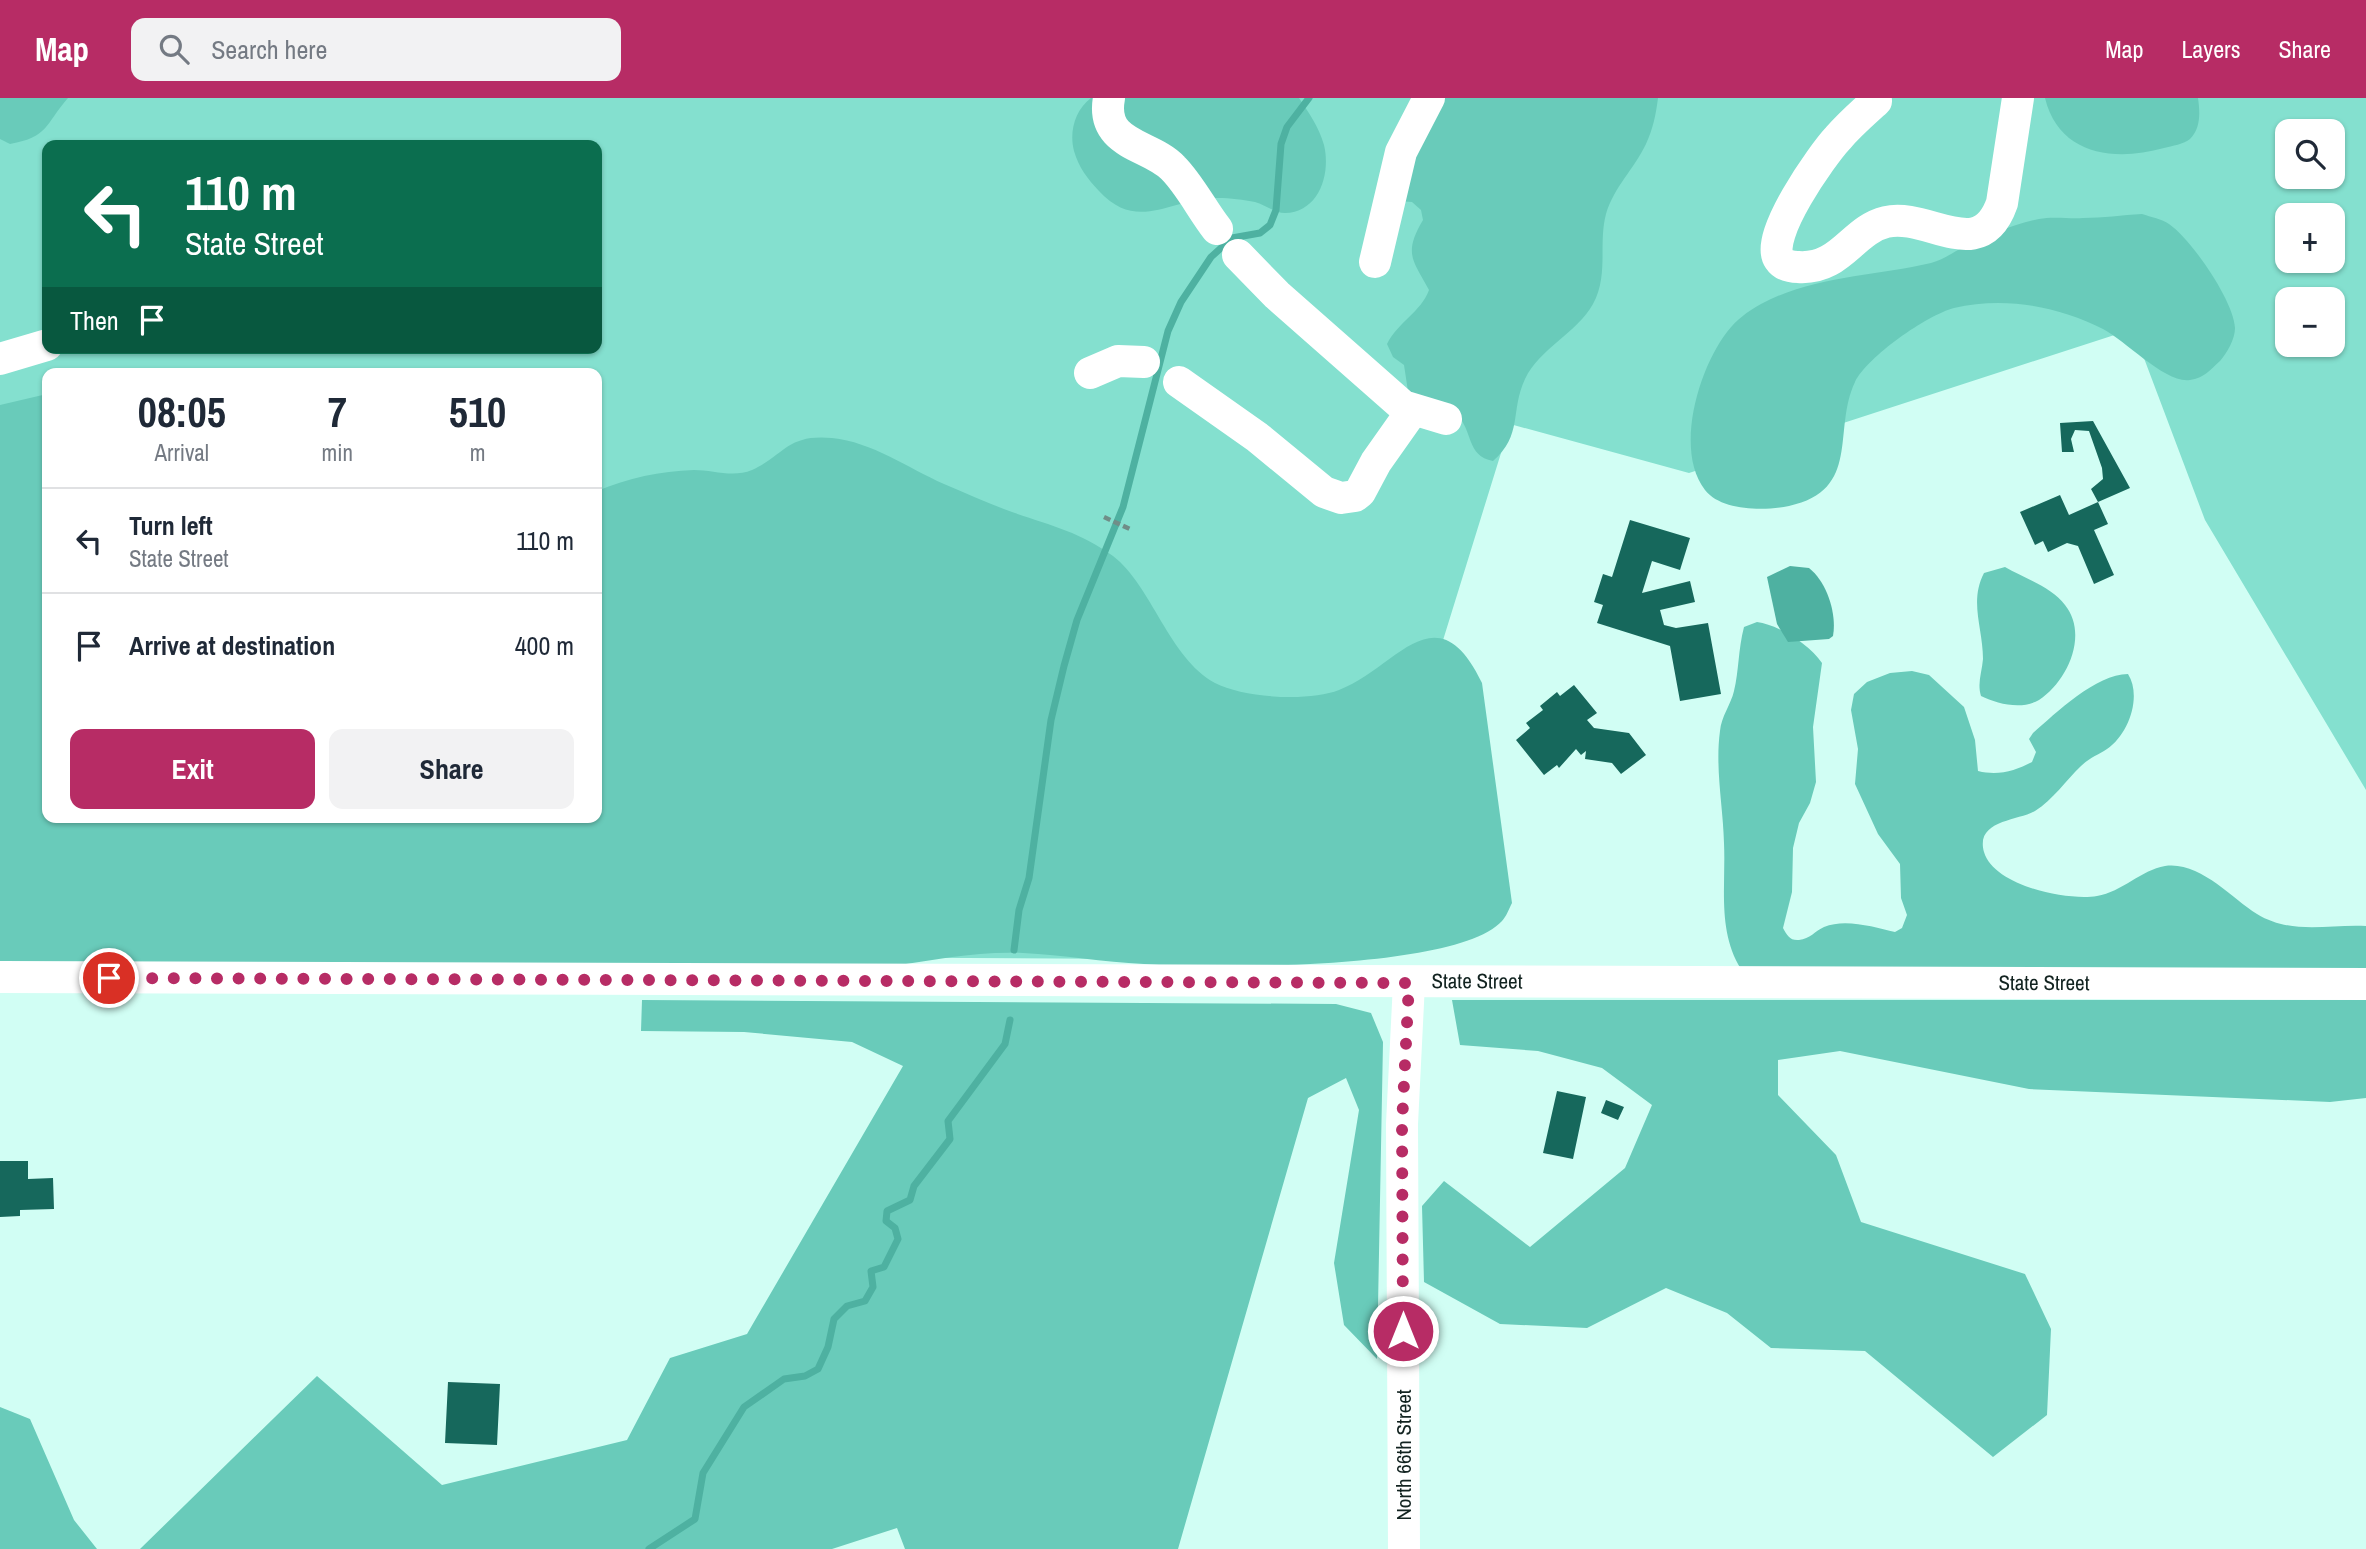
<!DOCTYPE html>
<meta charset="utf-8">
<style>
:root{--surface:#fff;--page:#f2f2f3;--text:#1f2937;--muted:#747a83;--line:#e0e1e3;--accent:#b72c65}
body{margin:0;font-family:"Archivo Narrow",sans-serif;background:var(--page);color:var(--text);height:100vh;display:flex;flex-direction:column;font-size:26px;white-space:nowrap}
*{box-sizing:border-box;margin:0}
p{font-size:23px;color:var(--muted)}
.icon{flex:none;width:38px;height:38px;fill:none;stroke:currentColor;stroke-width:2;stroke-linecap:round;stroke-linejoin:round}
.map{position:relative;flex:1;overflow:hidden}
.details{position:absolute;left:42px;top:270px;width:560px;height:455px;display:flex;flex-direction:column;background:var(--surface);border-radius:14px;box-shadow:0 2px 5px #0004}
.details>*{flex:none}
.hud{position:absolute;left:42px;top:42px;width:560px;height:214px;border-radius:14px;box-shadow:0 2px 5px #0004;background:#0b6e4f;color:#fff;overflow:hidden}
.buttons{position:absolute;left:2275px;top:21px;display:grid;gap:14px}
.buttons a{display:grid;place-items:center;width:70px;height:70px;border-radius:14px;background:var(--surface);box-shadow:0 2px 5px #0004;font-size:35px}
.pin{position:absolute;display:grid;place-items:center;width:60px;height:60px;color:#fff;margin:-30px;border:4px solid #fff;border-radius:50%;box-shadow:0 2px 7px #0007}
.me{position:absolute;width:77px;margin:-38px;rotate:0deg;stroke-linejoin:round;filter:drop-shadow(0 0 5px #0008)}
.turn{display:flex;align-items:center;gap:24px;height:147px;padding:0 28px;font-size:32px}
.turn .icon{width:91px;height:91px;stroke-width:2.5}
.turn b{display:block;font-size:49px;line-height:60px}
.then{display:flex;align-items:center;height:66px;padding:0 28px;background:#0003;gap:14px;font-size:26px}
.eta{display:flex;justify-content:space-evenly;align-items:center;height:119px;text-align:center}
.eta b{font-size:42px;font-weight:700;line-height:49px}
.action{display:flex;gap:14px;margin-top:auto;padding:14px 28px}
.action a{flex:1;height:80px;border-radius:14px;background:var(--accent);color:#fff;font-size:28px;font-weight:700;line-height:80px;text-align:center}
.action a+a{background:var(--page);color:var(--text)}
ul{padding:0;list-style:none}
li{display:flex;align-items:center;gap:21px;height:105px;padding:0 28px;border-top:2px solid var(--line)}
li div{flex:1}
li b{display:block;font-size:26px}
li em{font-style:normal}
header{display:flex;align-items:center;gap:42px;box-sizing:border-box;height:98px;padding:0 35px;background:var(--accent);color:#fff}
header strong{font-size:33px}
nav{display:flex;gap:38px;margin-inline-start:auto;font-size:24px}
.search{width:490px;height:63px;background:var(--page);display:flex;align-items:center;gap:18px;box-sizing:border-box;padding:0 24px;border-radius:14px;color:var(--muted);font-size:26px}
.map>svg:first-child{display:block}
.green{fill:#84e0cf;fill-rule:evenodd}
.forest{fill:#69cbba}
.water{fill:#4eb1a1}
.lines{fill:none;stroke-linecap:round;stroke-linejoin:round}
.stream{stroke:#4eb1a1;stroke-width:7}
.building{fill:#16685c}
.path{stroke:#708e88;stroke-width:4.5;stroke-dasharray:7 3.5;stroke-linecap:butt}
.minor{stroke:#fff;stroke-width:32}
.route{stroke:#b72c65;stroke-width:12;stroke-dasharray:0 21.6}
.labels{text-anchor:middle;stroke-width:7;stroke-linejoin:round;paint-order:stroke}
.street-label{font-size:21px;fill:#122320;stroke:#fff}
</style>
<header>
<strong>Map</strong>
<div class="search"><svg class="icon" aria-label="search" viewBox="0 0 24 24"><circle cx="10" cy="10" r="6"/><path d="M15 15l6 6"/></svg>Search here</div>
<nav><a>Map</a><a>Layers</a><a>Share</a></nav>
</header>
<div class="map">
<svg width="2366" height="1451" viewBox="0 0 2366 1451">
<rect width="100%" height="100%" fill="#d1fef4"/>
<!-- green -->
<path class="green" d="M0,0H2366V692L2205,422L2133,231L1689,375L1510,326L1431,581L1329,862L0,855ZM2287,33H2333V79H2287ZM47,47H597V250H47ZM2287,117H2333V163H2287ZM2287,201H2333V247H2287ZM47,275H597V719H47Z"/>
<!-- forest -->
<path class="forest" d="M0,0H68C45,26 49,39 10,46L0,41Z
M1091,0H1299C1309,15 1319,29 1324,47C1331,76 1319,114 1285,115C1275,115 1266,107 1255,104C1244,102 1230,100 1218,100C1171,99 1139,136 1099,93C1087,80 1079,70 1074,53C1069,34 1075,12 1091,0Z
M1435,0H1658C1656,16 1653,31 1646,46C1634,71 1614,89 1606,116C1598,146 1609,177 1593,206C1577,235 1540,250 1525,281C1510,313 1523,337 1493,363C1466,358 1473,332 1457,317C1446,307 1423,304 1409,300L1404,267L1393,259L1387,246C1398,224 1421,214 1429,192C1413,162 1403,156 1423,122L1421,112L1412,104L1398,103Z
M2045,0H2198C2200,14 2201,30 2190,41C2184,46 2172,48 2164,50C2114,64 2059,57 2045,0Z
M2142,116C2151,119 2162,121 2169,126C2191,141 2234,203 2235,230C2235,241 2227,255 2220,263C2210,272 2204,280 2190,282C2166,286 2126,243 2103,231C2058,208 2004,198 1954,210C1927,217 1867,259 1855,284C1832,332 1862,392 1789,408C1765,413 1721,413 1705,392C1674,352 1699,270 1727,234C1736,222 1748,213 1761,206C1813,178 1875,178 1931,165C1943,162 1953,154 1964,149C1987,137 2014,126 2039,121C2053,118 2069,121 2083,120C2103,120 2122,117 2142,116Z
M47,296V719H597V393C628,380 660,373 694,372C713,372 733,380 752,372C786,356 787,336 832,340C872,344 908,370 944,386C966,395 989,406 1012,414C1049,427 1081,434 1113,458C1152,488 1169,560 1215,585C1244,600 1309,604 1339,592C1396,571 1436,490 1482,585L1512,805C1509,811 1506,819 1502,823C1458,872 1212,871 1144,866C1103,864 1063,857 1023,855C978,853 935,862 891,868L0,871V307Z
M2005,469C2024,480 2052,489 2065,507C2089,537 2067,584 2039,602C2022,612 1997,606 1981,598C1977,585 1982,574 1983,561C1983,530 1969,504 1984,475Z
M1757,524C1779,527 1809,546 1822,565L1813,629L1816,684L1810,705L1799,725L1793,750L1792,794L1783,830C1787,837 1790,843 1799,842C1810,841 1815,833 1824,829C1845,820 1874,829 1895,834L1902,830L1907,817L1901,800L1900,766L1878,736L1855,686L1858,651L1851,612L1854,596L1867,584L1890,575L1912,573L1929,577L1964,609L1975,642L1978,673C1998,678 2015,673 2032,664L2036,654L2029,641L2033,635C2056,615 2096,576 2128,576C2142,598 2129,636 2107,651C2098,657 2089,660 2081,668C2066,682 2053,702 2035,713C2018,723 1975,722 1984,754C1994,788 2067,803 2097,798C2122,794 2141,772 2165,768C2200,763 2231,800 2257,816C2291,837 2329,826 2366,828V881L1741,871C1717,833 1726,787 1724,745C1723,708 1715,670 1720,633C1721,619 1731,606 1734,593C1739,573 1738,552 1744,529Z
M642,902L1336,906L1371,915L1383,944L1377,1261L1344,1227L1334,1165L1359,1012L1346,980L1308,1000L1178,1451H905L897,1430L832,1451H140L317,1278L442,1387L627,1342L670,1260L747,1236L903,968L852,944L744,934L641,933Z
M1452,902H2366V1000L2330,1004L2029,991L1840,953L1778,962V997L1836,1057L1861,1124L2025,1176L2051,1231L2047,1317L1993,1359L1865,1253L1771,1250L1727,1215L1666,1190L1587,1230L1500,1226L1424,1184L1422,1108L1444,1083L1530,1149L1625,1070L1652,1007L1602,970L1538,953L1460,947Z
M0,1309L30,1321L74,1422L97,1451H0Z"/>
<!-- water -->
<path class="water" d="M1790,468L1809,470C1827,484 1837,516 1833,538L1829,541L1788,544L1777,526L1767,479Z"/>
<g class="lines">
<!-- stream -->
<path class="stream" d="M1014,852L1019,812L1029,780L1051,622L1064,568L1077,522L1123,409L1168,233L1181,204L1211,159L1232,140L1260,135L1270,127L1276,112L1281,46L1287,29L1309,0
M649,1451L695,1421L703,1375L744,1309L784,1281L805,1278L818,1271L828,1249L834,1221L847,1208L865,1203L873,1189L871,1173L884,1169L898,1141L895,1130L886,1123L887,1113L910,1102L914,1088L950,1041L948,1023L1005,946L1010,922"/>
</g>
<!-- building -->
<path class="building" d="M2093,323L2130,390L2098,404L2108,426L2094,432L2114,477L2094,486L2078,448L2067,445L2048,454L2043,443L2035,447L2020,414L2060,397L2069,417L2098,404L2091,391L2103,381L2102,370L2089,333L2075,332L2071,341L2074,354H2062L2060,325Z
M1630,422L1690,440L1680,472L1652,463L1642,495L1690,483L1695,504L1660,512L1664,527L1676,530L1708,525L1721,596L1680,603L1670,548L1597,525L1603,507L1594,504L1603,476L1612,479Z
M1574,587L1597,615L1587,622L1594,630L1629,635L1646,657L1621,676L1612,665L1585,661L1586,653L1581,657L1576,651L1559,670L1557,667L1544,677L1516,642L1530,630L1526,625L1543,612L1540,608L1557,594L1560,598Z
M1557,993L1586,999L1573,1061L1543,1055Z
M1606,1002L1624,1009L1618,1022L1601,1015Z
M0,1063H28V1081L53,1080L54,1111L20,1112V1118L0,1119Z
M448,1284L500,1286L497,1347L445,1345Z"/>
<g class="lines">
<!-- path -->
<path class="path" d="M1104,419L1132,432"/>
<!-- minor -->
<g class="minor">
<path d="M1109,0C1100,48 1151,46 1173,70C1190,87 1202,112 1217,131"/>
<path d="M1876,3C1863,15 1850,26 1838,40C1822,57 1764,139 1779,161C1783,167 1790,169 1798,169C1841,172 1852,132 1886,124C1928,114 1980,168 2002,105L2018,0"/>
<path d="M1238,157L1277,197L1403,308L1446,321"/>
<path d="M1375,164L1401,54L1429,0"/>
<path d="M0,261L47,247"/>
<path d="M1090,275L1118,263L1144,264"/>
<path d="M1179,284L1257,339L1324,394L1341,400L1355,398L1360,394L1376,364L1412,313"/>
<path id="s1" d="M0,879L2366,886"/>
<path d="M1404,1451L1402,1026L1409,885"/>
</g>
</g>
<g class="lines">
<!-- route -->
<path class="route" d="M109,880L1409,885L1402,1026L1403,1233"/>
</g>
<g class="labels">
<!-- street labels -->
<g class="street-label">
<text dy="7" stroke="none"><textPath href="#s1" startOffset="1477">State Street</textPath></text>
<text dy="7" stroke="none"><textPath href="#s1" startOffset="2044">State Street</textPath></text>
<text transform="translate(1404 1357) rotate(-90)" y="7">North 66th Street</text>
</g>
</g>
</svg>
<div class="buttons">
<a><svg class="icon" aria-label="search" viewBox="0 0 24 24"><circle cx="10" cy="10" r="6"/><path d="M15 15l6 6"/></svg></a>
<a>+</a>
<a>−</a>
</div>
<div class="pin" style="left:109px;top:880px;background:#d93025"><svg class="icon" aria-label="arrive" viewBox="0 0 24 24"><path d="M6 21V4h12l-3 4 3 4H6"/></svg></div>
<svg class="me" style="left:1403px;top:1233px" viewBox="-20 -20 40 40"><circle r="17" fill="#b72c65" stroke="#fff" stroke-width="3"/><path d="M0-11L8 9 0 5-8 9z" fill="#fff"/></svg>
<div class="hud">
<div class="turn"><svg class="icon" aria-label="left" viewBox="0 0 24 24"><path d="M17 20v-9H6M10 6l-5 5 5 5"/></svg><div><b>110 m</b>State Street</div></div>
<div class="then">Then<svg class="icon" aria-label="arrive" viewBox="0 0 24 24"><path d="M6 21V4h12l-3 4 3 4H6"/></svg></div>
</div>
<section class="details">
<div class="eta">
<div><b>08:05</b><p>Arrival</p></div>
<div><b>7</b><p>min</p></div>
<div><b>510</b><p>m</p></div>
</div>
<ul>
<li><svg class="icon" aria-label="left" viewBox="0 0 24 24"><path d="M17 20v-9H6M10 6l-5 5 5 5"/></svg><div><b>Turn left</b><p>State Street</p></div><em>110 m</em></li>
<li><svg class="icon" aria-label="arrive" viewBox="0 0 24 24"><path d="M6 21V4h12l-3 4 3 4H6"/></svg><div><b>Arrive at destination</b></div><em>400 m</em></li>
</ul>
<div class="action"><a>Exit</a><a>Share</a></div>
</section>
</div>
